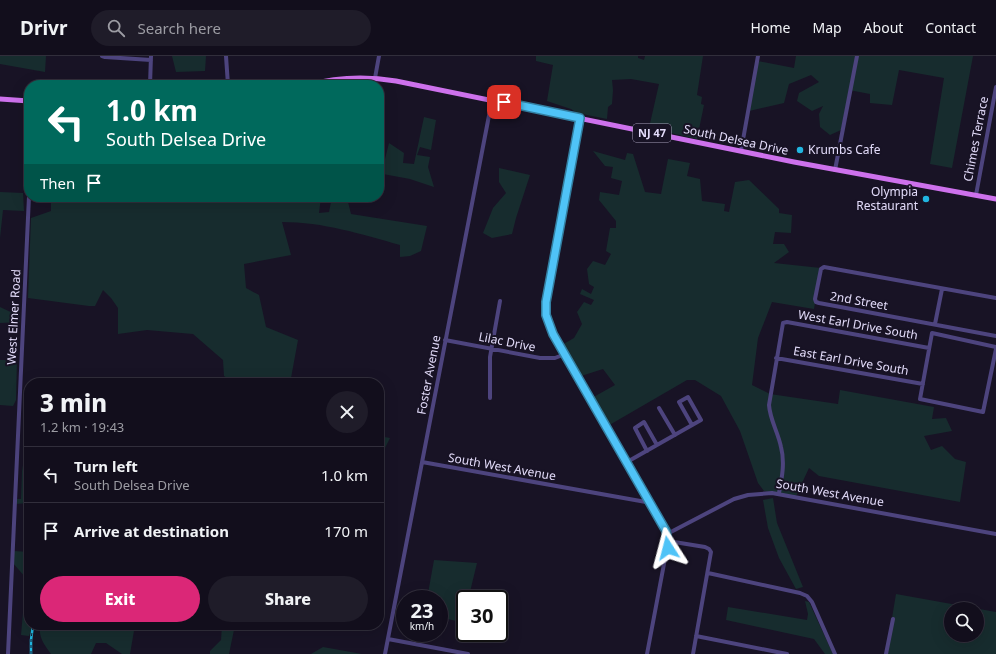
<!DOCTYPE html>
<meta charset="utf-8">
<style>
:root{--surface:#120e1c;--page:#1f1c29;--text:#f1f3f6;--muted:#9c9ca3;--line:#312e3b;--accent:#db2777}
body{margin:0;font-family:"Noto Sans",sans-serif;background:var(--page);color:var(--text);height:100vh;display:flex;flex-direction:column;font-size:15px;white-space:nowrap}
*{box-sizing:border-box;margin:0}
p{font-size:13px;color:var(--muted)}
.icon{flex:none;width:22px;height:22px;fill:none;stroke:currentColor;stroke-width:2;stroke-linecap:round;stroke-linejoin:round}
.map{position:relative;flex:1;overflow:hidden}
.sheet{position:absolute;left:24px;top:322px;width:360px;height:252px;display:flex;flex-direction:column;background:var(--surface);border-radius:16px;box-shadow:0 4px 16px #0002,0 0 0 1px var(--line)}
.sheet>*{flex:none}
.banner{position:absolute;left:24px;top:24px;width:360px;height:122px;border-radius:16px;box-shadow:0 4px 16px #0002,0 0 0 1px var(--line);background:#00695c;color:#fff;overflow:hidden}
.buttons{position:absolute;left:944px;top:546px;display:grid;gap:8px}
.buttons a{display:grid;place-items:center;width:40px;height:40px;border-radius:50%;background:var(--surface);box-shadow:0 4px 16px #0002,0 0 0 1px var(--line);font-size:20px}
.speed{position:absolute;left:396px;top:534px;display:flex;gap:8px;font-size:20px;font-weight:700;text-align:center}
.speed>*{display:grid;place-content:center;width:52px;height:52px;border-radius:50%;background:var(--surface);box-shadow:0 4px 16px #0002,0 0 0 1px var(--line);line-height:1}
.speed small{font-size:10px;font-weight:400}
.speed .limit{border:2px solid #111;border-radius:6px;background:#fff;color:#111}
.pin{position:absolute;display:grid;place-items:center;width:34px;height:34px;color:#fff;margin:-17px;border-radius:8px;box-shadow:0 2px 6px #0006}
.me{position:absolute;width:44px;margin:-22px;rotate:351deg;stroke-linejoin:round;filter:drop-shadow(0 0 3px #0008)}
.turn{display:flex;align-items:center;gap:14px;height:84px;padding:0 16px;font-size:18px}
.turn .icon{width:52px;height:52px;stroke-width:2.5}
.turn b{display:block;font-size:28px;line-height:34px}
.then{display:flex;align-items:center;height:38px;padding:0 16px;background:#0003;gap:8px;font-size:15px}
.round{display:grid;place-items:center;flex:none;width:42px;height:42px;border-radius:21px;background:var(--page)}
.overview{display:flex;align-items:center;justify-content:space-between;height:68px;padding:0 16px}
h1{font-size:24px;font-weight:800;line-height:30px}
.action{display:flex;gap:8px;margin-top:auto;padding:8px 16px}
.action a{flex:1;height:46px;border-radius:24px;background:var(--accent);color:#fff;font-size:16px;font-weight:800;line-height:46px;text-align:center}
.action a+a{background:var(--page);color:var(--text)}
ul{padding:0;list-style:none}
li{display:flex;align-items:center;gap:12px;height:56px;padding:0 16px;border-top:1px solid var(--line)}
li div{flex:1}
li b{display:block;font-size:15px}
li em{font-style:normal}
header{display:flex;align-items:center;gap:24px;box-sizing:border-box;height:56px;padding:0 20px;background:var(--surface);border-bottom:1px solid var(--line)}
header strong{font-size:19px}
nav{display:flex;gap:22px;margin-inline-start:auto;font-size:14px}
.search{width:280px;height:36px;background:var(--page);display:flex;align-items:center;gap:10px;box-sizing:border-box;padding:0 14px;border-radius:22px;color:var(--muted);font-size:15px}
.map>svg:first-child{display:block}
.green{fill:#172c2e;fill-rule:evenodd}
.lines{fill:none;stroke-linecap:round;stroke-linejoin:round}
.minor{stroke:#4d447e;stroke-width:4}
.major{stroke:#cd71ec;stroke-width:5}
.rail-casing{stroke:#21b6e1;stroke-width:2.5}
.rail{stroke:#181325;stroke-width:1;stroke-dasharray:3;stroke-linecap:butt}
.route-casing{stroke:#337fa1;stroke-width:10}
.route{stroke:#4fc3f7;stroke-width:7}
.poi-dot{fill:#21b6e1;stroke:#181325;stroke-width:1.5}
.labels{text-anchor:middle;stroke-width:4;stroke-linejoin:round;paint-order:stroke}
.shield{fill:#181325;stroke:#a6a0ba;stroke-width:1}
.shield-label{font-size:11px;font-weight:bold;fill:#e3dcfa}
.street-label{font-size:12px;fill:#e3dcfa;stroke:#181325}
.poi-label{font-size:12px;fill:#e3dcfa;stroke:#181325;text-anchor:start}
</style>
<header>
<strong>Drivr</strong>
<div class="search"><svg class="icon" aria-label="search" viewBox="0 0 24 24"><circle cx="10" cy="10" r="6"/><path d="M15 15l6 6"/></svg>Search here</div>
<nav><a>Home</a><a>Map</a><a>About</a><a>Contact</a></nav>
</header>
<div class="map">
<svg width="996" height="598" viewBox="0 0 996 598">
<rect width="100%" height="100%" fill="#181325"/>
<!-- green -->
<path class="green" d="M0,0H46L45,16L0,8Z
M172,0H206L205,15L176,16Z
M536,0H638V2L644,4L645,0H703L697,39L702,41L701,48L704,49L697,83L649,72L659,28L631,23L612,24L613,34L612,48L608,51L607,63L577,57L571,53L547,45L553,9L536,5Z
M796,0H973L952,112L930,108L944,22L899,14L892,49L870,47V38L849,34L841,74L830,79L820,71L819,58L823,50L812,55L797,45L799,37L819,26L811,19L789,28L784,47L749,55L758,5L794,12Z
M424,61L436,64L431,94L420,91L417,99L430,101L428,111L434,131L410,123L383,118L379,119V103H385L389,87L404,97L403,107L414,108Z
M593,95L625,104L627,97L633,98L645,136L661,138L668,103L690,107L687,120L700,123L702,145L725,148L724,155L729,156L735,126L749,124L779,153V157L792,159L791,177L775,176L773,188H784L789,196L774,207L821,212L814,253L772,246L758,282L752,329L770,338L838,348L840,334L934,351L932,363L946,362L952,375L924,380L931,394L942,390L955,403L966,406L960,446L819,420L809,412L796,440L764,435L758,427L740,375L721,340L695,324H687L606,371L590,343L615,329L603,313L578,321L560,290L574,282L582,268L577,256L584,246L591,249L594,244L580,238L582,233L591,238L594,231L589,228L587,213L593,205L605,209L611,198L606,195L610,172H616V165L599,144L600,136L619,139L622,125L611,122L613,111L605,110Z
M499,112L530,119L516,162L512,178L492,182L483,177L493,152L506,137L499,126Z
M0,136L23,137L24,155L3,154L0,182Z
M51,141H321L319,157L329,156L332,141H350L348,146L351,158L427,170L421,195L410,200L400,201V189C361,178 323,166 282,166L291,199L244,208L246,232L259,239L266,271L298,284L291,322L292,327H232V325L224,320L223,304L193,278L147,274L118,278V252L111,242L103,234L95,250H89L28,242L31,162L51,155Z
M0,251L19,260L20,266L0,267Z
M0,304H17L16,344L13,350L0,349Z
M379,380L390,382L379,404Z
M26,391H29V447L15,448V443H21L22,415Z
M773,442L777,467L803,531L796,533L779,502L768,472L763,444Z
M14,495L29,496V569H33L29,580L21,579L26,522L12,506Z
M434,504L477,507L469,540L487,543H465V567L439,561V543H427Z
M896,538L996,556V598H886ZM951,553H977V579H951Z
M805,545L809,546L833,598H825L814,583L726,564L728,551L807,564L808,558Z
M41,569H135L130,598H122L106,587H96L91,598H51C45,590 37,580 41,569Z
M222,569H235L229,598H210V595L221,584Z
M323,591L362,598H311Z"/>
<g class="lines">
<!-- minor -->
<path class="minor" d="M102,0L105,1L151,4
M226,0L228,29
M375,22L379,0
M150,29L151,0
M580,62L546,246V259L553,278L666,475L668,485L667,492L647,598
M741,95L758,0
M835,114L857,0
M976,139L996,31
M996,242L824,211L821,213L815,243L816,246L819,247L996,280
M935,268L942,233
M445,284L540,302H555L565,298
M996,291L932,277L920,343L983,356L996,293
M776,302L923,328
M490,342V301L500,245
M659,352L675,379
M647,395L635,372L644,366L657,389
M422,406L646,446H650
M627,406L701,364L688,341L679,346L692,369
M779,437C782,422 785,406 781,391C778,376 770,364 769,349L783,267L787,266L929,292
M667,478L734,443L748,439L772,437L996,478
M668,485L705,491L709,493L711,496L693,598
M708,517L800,537L807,540L812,546L835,598
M696,580L787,598
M388,583L468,598
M8,598L29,140
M385,598L492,44
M886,598L893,563"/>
<!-- major -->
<path class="major" d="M308,29C337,21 366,20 396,25L794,106L996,143
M0,43L29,45"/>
<!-- rail casing -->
<g class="rail-casing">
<path id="rail" d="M31,598V584L33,569"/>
</g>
<!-- rail -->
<use href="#rail" class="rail"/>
</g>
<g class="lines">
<!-- route casing -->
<g class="route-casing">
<path id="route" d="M504,46L580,62L546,246V259L553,278L666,475L668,485V492"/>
</g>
<!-- route -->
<use href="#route" class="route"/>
</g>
<!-- markers -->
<g class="poi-dot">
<circle cx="800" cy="94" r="4"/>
<circle cx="926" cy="143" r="4"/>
</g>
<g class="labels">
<!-- shield labels -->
<rect class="shield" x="633" y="68" width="38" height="18" rx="3"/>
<g class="shield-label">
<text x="652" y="81">NJ 47</text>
</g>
<!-- street labels -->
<g class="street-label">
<text transform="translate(976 83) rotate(-79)" y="4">Chimes Terrace</text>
<text transform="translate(736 84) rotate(12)" y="4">South Delsea Drive</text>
<text transform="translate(859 245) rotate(10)" y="4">2nd Street</text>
<text transform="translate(14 261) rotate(-87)" y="4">West Elmer Road</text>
<text transform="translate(858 269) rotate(10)" y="4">West Earl Drive South</text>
<text transform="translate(507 286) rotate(11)" y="4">Lilac Drive</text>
<text transform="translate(851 305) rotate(10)" y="4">East Earl Drive South</text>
<text transform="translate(429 319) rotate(-79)" y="4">Foster Avenue</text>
<text transform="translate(502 411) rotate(10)" y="4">South West Avenue</text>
<text transform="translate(830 437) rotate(10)" y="4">South West Avenue</text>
</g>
<!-- poi labels -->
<g class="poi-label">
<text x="808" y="98">Krumbs Cafe</text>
<text x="918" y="140" text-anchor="end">Olympia<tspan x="918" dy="14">Restaurant</tspan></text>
</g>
</g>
</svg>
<div class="buttons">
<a><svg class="icon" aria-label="search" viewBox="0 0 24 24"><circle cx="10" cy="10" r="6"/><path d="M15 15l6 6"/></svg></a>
</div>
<div class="speed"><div>23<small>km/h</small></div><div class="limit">30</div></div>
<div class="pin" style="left:504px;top:46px;background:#d93025"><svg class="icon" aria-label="arrive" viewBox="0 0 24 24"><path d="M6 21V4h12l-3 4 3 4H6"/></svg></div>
<svg class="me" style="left:668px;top:492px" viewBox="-20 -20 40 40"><path d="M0-17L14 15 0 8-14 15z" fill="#4fc3f7" stroke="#fff" stroke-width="4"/></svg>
<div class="banner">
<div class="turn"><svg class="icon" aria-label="left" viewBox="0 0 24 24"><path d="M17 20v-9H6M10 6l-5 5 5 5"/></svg><div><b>1.0 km</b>South Delsea Drive</div></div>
<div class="then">Then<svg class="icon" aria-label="arrive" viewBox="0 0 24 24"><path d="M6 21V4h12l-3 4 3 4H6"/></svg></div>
</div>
<section class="sheet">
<div class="overview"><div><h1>3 min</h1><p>1.2 km · 19:43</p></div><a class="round"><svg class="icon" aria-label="close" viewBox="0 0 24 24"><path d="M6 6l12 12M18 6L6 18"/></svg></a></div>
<ul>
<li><svg class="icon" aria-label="left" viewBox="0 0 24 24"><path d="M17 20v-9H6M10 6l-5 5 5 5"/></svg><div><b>Turn left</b><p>South Delsea Drive</p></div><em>1.0 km</em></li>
<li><svg class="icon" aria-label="arrive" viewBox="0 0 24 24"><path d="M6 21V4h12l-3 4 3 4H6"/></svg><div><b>Arrive at destination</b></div><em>170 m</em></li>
</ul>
<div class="action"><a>Exit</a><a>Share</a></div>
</section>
</div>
